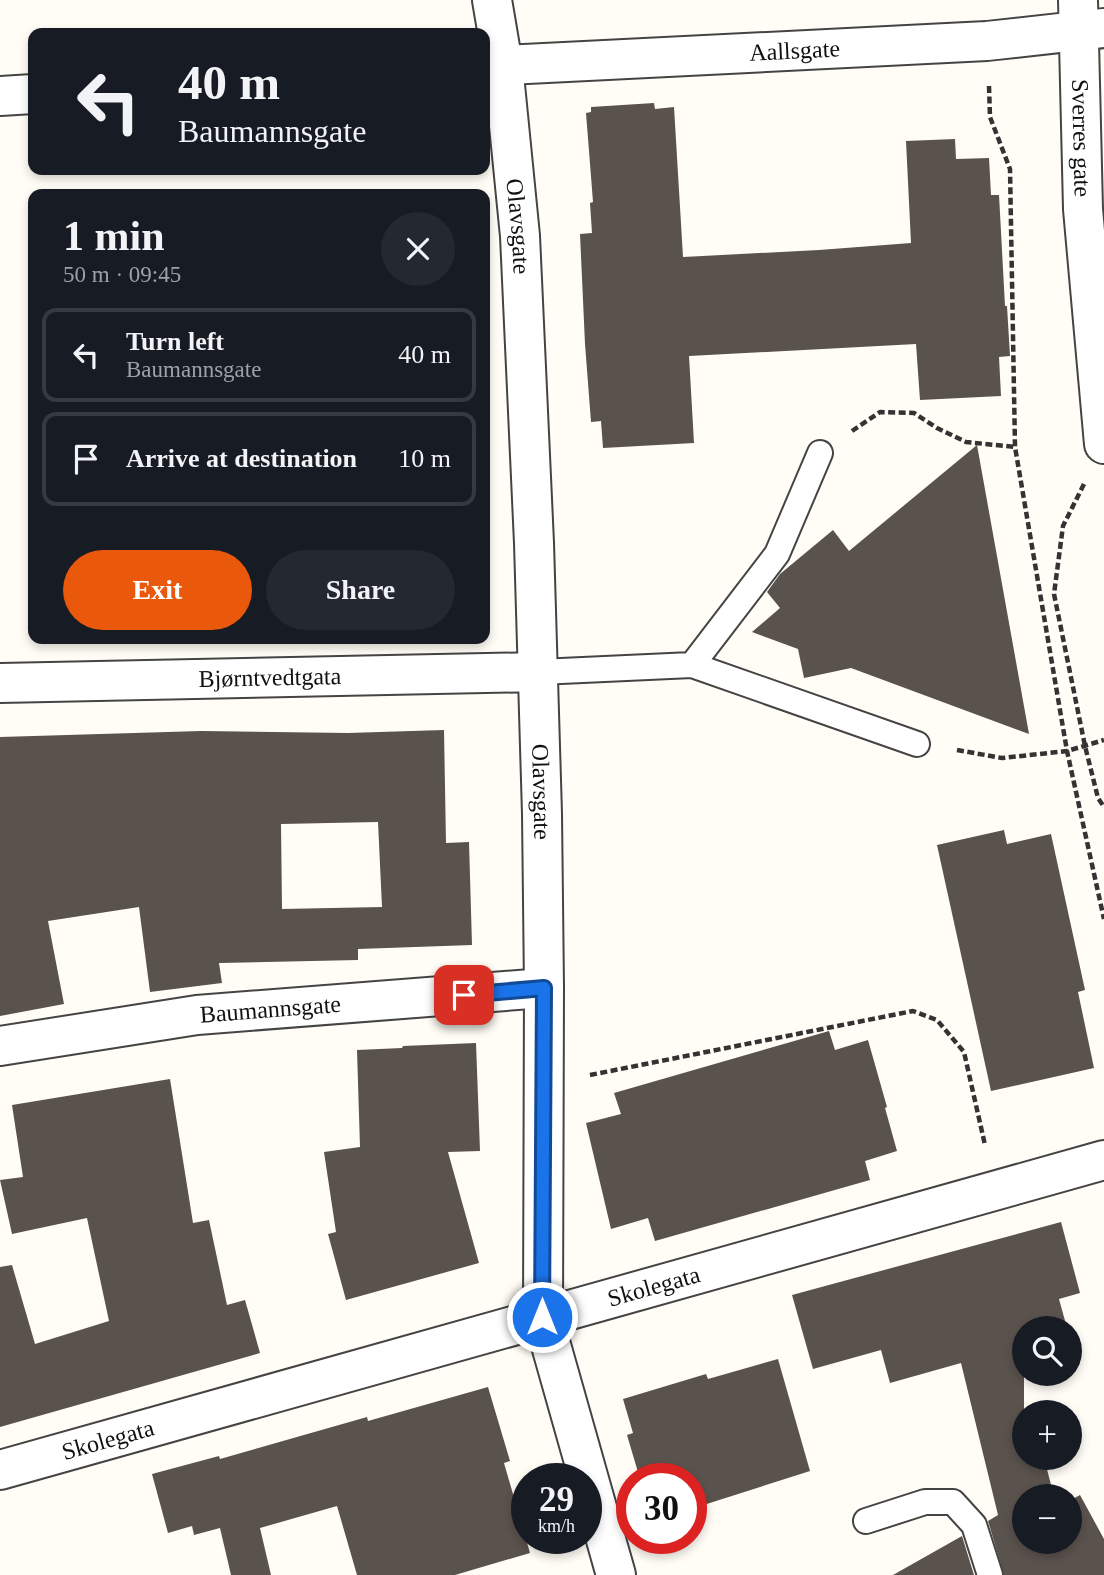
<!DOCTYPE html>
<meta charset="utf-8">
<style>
:root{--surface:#171b24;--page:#242831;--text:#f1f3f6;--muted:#9ea1a6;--line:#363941;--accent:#ea580c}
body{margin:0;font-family:"Times New Roman",serif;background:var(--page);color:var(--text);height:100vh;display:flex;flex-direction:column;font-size:26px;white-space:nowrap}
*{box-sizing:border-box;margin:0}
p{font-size:23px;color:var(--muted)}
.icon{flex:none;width:38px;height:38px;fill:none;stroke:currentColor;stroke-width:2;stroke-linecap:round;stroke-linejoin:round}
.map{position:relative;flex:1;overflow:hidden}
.drawer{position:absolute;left:28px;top:189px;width:462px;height:455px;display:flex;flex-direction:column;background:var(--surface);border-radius:14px;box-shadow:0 4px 10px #0003}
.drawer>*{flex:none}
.guide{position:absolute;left:28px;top:28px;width:462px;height:147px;border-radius:14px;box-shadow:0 4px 10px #0003;background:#171b24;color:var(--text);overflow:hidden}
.fabs{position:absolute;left:1012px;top:1316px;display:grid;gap:14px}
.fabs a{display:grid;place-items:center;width:70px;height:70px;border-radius:50%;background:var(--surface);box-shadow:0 4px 10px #0003;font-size:35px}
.speed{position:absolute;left:511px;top:1463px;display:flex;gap:14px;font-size:35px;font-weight:700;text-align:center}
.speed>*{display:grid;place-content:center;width:91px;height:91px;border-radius:50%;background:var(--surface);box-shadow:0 4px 10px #0003;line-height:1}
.speed small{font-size:18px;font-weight:400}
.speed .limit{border:10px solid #d22;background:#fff;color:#111}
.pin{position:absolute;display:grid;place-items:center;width:60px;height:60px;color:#fff;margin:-30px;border-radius:14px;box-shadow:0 4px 10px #0006}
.me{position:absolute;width:77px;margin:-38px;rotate:0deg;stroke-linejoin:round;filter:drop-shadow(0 0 5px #0008)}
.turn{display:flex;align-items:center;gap:24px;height:147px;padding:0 35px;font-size:32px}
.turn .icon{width:91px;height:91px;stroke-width:2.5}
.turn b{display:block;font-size:49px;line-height:60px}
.round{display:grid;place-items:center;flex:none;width:74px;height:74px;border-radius:37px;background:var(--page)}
.headline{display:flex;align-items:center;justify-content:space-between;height:119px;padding:0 35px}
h1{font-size:42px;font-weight:700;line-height:52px}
.action{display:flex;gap:14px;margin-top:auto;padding:14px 35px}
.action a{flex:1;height:80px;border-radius:42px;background:var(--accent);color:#fff;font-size:28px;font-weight:700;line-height:80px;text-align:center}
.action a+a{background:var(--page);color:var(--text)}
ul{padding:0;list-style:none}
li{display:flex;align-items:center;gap:21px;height:94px;margin:0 14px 10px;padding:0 21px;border:4px solid var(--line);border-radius:14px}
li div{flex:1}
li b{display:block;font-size:26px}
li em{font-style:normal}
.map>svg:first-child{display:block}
.building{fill:#5a524d;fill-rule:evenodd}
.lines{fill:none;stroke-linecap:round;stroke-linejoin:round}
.service-casing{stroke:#444;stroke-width:28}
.minor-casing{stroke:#444;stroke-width:42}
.tertiary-casing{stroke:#444;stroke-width:42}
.path{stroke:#333;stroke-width:4.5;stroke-dasharray:7 3.5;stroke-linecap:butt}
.service{stroke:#fff;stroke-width:24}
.minor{stroke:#fff;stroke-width:38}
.tertiary{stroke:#fff;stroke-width:38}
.route-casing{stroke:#114b97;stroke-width:18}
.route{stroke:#1a73e8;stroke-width:12}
.labels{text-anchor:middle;stroke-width:7;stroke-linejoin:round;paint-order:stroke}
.street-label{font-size:24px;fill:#111;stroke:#fff}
</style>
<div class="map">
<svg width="1104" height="1575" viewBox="0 0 1104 1575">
<rect width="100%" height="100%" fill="#fffdf5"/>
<!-- building -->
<path class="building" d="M654,103L655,109L674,107L683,257L819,250L911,243L906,141L955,139L956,159L989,158L991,195H999L1005,306H1007L1010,356L999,357L1001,396L920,400L916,344L689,356L694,443L603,448L601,421L591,422L585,344L580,234L592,233L590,203L593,202L586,113L591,112V107Z
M977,445L1029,734L851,668L804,678L798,649L752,632L780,608L767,592L780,574L833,530L849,551Z
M444,730L446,843L469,842L472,945L358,949V960L219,963L222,983L150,992L139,907L48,921L64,1004L0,1016V737L201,731L348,733ZM378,822L382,907L282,909L281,824Z
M1004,830L1007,844L1051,834L1085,990L1078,992L1094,1068L991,1091L937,845Z
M829,1031L835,1050L868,1040L887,1107L885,1108L897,1151L865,1161L870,1180L655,1241L648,1218L611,1229L586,1123L621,1114L614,1093Z
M476,1043L480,1151L448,1152L479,1263L346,1300L328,1234L336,1232L324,1152L360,1147L357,1050L402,1048L403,1046Z
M170,1079L193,1223L209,1220L227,1305L245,1300L260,1353L0,1427V1267L12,1265L35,1344L109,1321L87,1218L12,1234L0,1180L23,1177L12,1105Z
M1061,1222L1080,1293L1059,1299L1067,1328H1024V1458H1044L1054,1496H1024V1542H1069V1501L1080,1495L1104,1539V1575H1004L988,1521L998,1515L961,1363L890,1383L881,1350L813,1369L792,1295Z
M778,1359L810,1471L691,1509V1479H640L627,1435L633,1433L623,1399L706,1374L708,1379Z
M488,1387L510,1461L504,1463L530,1553L455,1575H357L337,1506L260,1528L271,1575H231L220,1528L194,1535L192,1526L168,1533L152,1474L219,1456L220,1459L367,1417L368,1421Z
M962,1536L974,1575H893Z"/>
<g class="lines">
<!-- service casing -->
<g class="service-casing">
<path id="service" d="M692,665L777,554L820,453
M539,672L692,665L917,744
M866,1521L925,1502H953L974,1525L990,1575"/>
</g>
<!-- minor casing -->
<g class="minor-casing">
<g id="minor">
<path id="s1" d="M492,0L503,65L520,236L534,543L542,814L544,988L543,1317L616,1575"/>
<path id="s2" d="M485,66L987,41L1104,28"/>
<path d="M0,96L33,94"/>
<path id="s3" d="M0,683L539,672"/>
<path id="s4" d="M0,1046L197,1015L544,988"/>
<path id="s5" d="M0,1470L1104,1160"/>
</g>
</g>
<!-- tertiary casing -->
<g class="tertiary-casing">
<g id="tertiary">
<path id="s6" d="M1078,0L1083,209L1104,444"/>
</g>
</g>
<!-- path -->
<path class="path" d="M989,86L990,117L1010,169L1015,447L1067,751L1104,919
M852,431L880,412L914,413L937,428L966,442L1015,447
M1084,484L1063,526L1054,594L1085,746L1098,798L1104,807
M957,750L1002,758L1067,751L1104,740
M590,1075L913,1011L937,1020L964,1052L985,1145"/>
<!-- service -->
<use href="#service" class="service"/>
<!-- minor -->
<use href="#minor" class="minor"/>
<!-- tertiary -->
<use href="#tertiary" class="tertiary"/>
</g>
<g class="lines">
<!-- route casing -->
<g class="route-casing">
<path id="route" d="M464,995L544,988L542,1317"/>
</g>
<!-- route -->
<use href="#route" class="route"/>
</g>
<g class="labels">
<!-- street labels -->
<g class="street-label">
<text dy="8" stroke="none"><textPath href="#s2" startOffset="310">Aallsgate</textPath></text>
<text dy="8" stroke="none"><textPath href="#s6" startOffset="138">Sverres gate</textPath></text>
<text dy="8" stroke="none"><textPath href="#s1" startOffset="228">Olavsgate</textPath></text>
<text dy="8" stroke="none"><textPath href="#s3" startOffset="270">Bjørntvedtgata</textPath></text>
<text dy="8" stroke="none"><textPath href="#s1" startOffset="794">Olavsgate</textPath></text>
<text dy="8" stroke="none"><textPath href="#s4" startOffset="273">Baumannsgate</textPath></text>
<text dy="8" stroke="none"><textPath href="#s5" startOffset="679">Skolegata</textPath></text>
<text dy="8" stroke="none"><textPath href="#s5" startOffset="112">Skolegata</textPath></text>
</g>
</g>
</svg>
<div class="fabs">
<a><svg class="icon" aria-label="search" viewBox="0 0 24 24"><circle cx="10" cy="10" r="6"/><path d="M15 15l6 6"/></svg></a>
<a>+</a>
<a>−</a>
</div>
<div class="speed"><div>29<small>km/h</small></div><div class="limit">30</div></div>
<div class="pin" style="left:464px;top:995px;background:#d93025"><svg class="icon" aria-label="arrive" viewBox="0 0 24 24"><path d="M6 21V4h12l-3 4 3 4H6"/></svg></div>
<svg class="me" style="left:542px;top:1317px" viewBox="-20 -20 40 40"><circle r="17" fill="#1a73e8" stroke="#fff" stroke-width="3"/><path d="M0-11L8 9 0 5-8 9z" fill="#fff"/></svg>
<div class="guide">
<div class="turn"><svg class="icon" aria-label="left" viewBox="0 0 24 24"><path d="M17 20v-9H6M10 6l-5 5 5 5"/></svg><div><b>40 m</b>Baumannsgate</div></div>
</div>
<section class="drawer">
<div class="headline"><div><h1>1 min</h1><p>50 m · 09:45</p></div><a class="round"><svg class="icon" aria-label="close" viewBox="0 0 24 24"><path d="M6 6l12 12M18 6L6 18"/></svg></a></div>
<ul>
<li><svg class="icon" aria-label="left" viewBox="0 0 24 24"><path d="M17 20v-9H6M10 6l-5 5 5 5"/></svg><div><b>Turn left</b><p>Baumannsgate</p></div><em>40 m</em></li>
<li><svg class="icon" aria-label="arrive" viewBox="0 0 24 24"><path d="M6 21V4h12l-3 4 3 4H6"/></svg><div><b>Arrive at destination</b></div><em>10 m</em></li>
</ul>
<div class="action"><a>Exit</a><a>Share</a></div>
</section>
</div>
